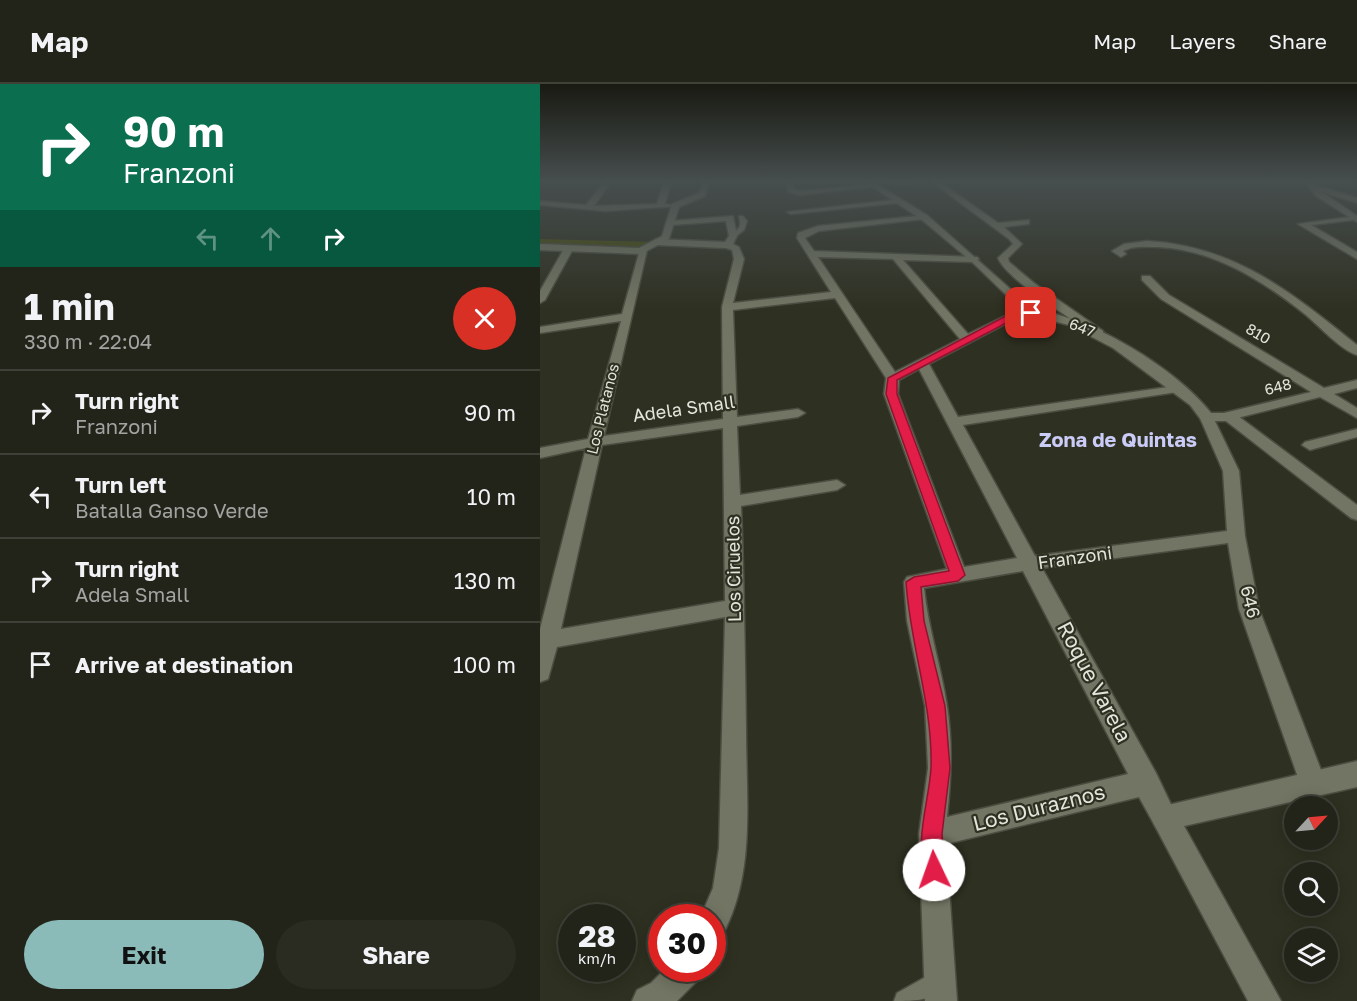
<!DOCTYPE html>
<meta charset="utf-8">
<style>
:root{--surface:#222419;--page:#2a2c22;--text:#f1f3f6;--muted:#a2a4a2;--line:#3f4138;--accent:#8bbbb9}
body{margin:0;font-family:"Golos Text",sans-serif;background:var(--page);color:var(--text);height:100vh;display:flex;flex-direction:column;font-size:22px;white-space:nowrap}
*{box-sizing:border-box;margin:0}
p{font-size:20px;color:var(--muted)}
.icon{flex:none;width:33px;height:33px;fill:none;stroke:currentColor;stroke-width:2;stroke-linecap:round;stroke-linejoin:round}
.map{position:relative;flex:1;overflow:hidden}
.drawer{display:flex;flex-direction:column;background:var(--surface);width:540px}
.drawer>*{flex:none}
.top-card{background:#0b6e4f;color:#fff;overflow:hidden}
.needle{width:39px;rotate:64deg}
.controls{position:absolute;left:744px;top:712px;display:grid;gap:12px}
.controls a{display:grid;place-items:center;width:54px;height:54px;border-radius:50%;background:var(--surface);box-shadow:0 3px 15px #0003,0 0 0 2px var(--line);font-size:30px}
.speed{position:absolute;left:18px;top:820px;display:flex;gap:12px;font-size:30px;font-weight:700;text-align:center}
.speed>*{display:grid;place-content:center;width:78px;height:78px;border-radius:50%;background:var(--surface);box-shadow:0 3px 15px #0003,0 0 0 2px var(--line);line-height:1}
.speed small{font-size:15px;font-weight:400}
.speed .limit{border:9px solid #d22;background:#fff;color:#111}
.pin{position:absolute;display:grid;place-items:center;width:51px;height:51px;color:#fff;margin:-26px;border-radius:12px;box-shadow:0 3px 9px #0006}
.me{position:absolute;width:66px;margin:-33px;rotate:357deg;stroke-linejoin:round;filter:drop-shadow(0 0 4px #0008)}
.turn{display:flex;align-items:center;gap:21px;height:126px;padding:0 24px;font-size:27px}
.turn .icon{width:78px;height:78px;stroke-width:2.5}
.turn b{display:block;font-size:42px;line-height:51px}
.lanes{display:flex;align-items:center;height:57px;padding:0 24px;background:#0003;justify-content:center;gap:30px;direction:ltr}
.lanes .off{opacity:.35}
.round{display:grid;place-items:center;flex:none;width:63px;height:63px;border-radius:32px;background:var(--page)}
.overview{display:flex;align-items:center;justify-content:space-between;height:102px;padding:0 24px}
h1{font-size:36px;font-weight:700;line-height:45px}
.cta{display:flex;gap:12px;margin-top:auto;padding:12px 24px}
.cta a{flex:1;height:69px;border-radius:36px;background:var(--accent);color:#111;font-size:24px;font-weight:700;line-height:69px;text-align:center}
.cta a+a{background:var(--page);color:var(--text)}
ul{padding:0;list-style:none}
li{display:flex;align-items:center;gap:18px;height:84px;padding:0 24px;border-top:2px solid var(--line)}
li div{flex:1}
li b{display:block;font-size:22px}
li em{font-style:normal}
header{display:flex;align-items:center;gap:36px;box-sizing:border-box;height:84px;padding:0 30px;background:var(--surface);border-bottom:2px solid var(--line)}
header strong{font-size:28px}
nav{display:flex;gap:33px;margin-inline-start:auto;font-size:21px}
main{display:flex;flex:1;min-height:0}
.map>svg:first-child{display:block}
.green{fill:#454b0d}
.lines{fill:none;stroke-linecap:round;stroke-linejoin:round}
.lane-casing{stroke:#4c4d41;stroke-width:3}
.street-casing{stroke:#4c4d41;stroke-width:3}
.secondary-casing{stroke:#4c4d41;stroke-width:3}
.lane{fill:#727563;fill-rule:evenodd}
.street{fill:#727563;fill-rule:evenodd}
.secondary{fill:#727563;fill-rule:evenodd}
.route{fill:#e11d48;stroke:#92132f;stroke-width:1.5}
.labels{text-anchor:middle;stroke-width:4.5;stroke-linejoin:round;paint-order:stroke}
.far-street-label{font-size:15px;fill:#e4e5dc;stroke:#2e3021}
.street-label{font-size:18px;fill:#e4e5dc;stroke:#2e3021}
.neighbourhood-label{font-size:20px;font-weight:bold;fill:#cacbf6;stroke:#2e3021}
.near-street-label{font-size:21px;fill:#e4e5dc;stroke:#2e3021}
</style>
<header>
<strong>Map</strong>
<nav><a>Map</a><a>Layers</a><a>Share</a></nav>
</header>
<main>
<section class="drawer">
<div class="top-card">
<div class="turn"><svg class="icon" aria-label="right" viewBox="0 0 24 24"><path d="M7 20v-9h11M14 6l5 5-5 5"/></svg><div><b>90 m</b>Franzoni</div></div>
<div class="lanes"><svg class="icon off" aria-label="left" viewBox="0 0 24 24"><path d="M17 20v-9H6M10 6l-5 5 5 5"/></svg><svg class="icon off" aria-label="ahead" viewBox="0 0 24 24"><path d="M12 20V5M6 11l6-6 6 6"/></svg><svg class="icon" aria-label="right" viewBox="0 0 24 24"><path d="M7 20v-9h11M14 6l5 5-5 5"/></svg></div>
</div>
<div class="overview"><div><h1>1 min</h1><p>330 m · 22:04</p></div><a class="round" style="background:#d93025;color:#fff"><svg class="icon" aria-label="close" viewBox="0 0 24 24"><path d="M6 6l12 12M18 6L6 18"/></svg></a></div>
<ul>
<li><svg class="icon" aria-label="right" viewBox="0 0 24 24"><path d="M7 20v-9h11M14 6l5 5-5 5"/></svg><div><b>Turn right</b><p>Franzoni</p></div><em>90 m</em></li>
<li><svg class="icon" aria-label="left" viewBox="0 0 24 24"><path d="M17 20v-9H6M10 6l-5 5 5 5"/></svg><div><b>Turn left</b><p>Batalla Ganso Verde</p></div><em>10 m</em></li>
<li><svg class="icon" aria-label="right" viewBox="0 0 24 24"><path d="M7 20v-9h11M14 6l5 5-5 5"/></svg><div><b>Turn right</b><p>Adela Small</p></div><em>130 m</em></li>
<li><svg class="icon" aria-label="arrive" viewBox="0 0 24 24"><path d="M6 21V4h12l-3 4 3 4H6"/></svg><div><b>Arrive at destination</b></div><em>100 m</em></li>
</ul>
<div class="cta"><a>Exit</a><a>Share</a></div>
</section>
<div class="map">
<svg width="817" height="917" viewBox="0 0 817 917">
<rect width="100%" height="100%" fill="#2e3021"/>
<!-- green -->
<path class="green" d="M0,155L116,158L101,167L0,163Z"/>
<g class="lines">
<!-- lane casing -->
<g class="lane-casing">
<path id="lane" d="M199,132H203L207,137L204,146L195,153H191V151C201,143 201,143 199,132Z
M398,886L405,889L408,896C399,917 375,917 354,917L357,909Z"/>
</g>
<!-- street casing -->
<g class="street-casing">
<path id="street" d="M64,98H71L54,122L117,120L124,98H131L125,120L139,122L65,127L0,121V117L46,121Z
M246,98H253L254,105L261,107L334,100L338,102L260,111L248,108Z
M346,98H373L370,100Z
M392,98H400L458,139L489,136V140L464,143L482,160L468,174L469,178L494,199L563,247V251H555C533,236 467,196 458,174L473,160L469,155Z
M772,100L817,114V119L769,104Z
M361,115L358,119L251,130L247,128Z
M387,131L384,135L279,147L265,154L274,167L437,173L439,175L434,178L363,176L428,250L463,233L495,227V231L471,237L389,280L418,333L642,301V307L637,308L423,341L495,472L687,447L683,387L660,334L662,331H672L699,387L705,452L719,525L786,699L782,708L773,712L764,708L760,699L699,525L688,459L502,484L616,689L637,733L633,742L624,746L615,742L599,713L406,760L417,917H385L379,750L388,684L385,622L367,537L364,498L367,493L407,485L344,310L346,294L295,214L193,226L197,333L258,325L265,329L258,333L197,342L200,411L297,396L305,401L297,406L201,422C204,497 205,572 206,646C206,716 216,789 182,852L172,857V834H160L173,804L179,764L185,533L17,563L8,595L0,598V545L46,364L0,374V364L48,355L81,237L0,249V243L82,230L99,169L96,167L101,164L107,166L64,352L183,335L182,223L194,175L192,166L186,164L116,161L112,158L116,155L185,158L189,152L186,137L132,141L129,137L193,132L197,152L193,160L199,163L204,175L193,219L291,208L257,154L258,149L278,142ZM278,173L353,175L420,255L355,288ZM379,285L477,474L424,483L358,310L359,296ZM183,344L185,517L21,545L62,361ZM483,487L588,690L407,733C411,696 413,659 407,622C401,582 388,544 384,504Z
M816,132L813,136L771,141L817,168V175L758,140Z
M607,157C695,162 751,208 817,261V271C802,267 779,242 766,231C723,197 675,166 619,163C607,163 594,161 583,167L586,170L581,173L572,167L584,160Z
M25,163L33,165L5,216L0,219V207Z
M602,192H610L629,211L784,304L817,296V304L794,310L817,324V334L780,313L689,336L684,335V329L771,308L621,215L602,196Z
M817,345V353L770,366L762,361L765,358Z
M125,885H162L158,896L137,917H92L97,906L111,899Z"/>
</g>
<!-- secondary casing -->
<g class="secondary-casing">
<path id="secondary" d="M163,98H170L165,112L139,123L129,155L101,170L0,166V160L99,164L122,152L132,120L159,109Z
M325,98H333L387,131L494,226C550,232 637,285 671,329H694L817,421V436L811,434L686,337H662L650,321L573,264L529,241L487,231L431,177L381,135Z
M765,98H772L782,108L817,132V138L776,112Z
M817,677V703L644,742L741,917H708L615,742L611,733L615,724Z"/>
</g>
<!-- lane -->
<use href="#lane" class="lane"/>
<!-- street -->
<use href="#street" class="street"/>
<!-- secondary -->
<use href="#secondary" class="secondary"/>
</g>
<!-- sky -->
<linearGradient id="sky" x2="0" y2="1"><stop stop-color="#191a12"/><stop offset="0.43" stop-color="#464e4e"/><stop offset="1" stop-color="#464e4e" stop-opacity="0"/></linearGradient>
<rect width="817" height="226" fill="url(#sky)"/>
<!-- route -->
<path class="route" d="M491,227L494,231L470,237L357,296V310L425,491L418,497L381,503L384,537L405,622L410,684L402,750L405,786L402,793L394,796L387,793C373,759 389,719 391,684C393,621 370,561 366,498L374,493L409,487L346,310L348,294L464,233Z"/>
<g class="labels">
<!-- far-street labels -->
<g class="far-street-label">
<text transform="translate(542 244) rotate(21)" y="5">647</text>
<text transform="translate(718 250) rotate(31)" y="5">810</text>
<text transform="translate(738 303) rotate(-14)" y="5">648</text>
<text transform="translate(63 325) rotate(-76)" y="5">Los Platanos</text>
</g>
<!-- street labels -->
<g class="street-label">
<text transform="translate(144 325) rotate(-8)" y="6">Adela Small</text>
<text transform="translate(535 474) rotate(-8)" y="6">Franzoni</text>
<text transform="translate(194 485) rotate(-91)" y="6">Los Ciruelos</text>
<text transform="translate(710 518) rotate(76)" y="6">646</text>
</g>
<!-- neighbourhood labels -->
<g class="neighbourhood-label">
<text x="578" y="363">Zona de Quintas</text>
</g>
<!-- near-street labels -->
<g class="near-street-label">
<text transform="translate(554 598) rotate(62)" y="7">Roque Varela</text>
<text transform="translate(499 724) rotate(-14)" y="7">Los Duraznos</text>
</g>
</g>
</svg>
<div class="controls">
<a><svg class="needle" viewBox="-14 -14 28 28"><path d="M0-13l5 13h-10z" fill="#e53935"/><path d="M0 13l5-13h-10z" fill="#a2a4a2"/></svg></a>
<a><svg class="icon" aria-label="search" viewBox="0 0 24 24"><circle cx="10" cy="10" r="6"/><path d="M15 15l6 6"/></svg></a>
<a><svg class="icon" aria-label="layers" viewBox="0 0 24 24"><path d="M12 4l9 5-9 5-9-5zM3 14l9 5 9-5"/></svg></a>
</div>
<div class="speed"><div>28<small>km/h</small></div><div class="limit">30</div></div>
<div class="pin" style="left:491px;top:229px;background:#d93025"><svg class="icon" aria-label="arrive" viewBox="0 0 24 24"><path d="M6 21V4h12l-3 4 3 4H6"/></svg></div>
<svg class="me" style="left:394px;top:786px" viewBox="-20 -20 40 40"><circle r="19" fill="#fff"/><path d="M0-13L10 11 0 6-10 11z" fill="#e11d48"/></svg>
</div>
</main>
